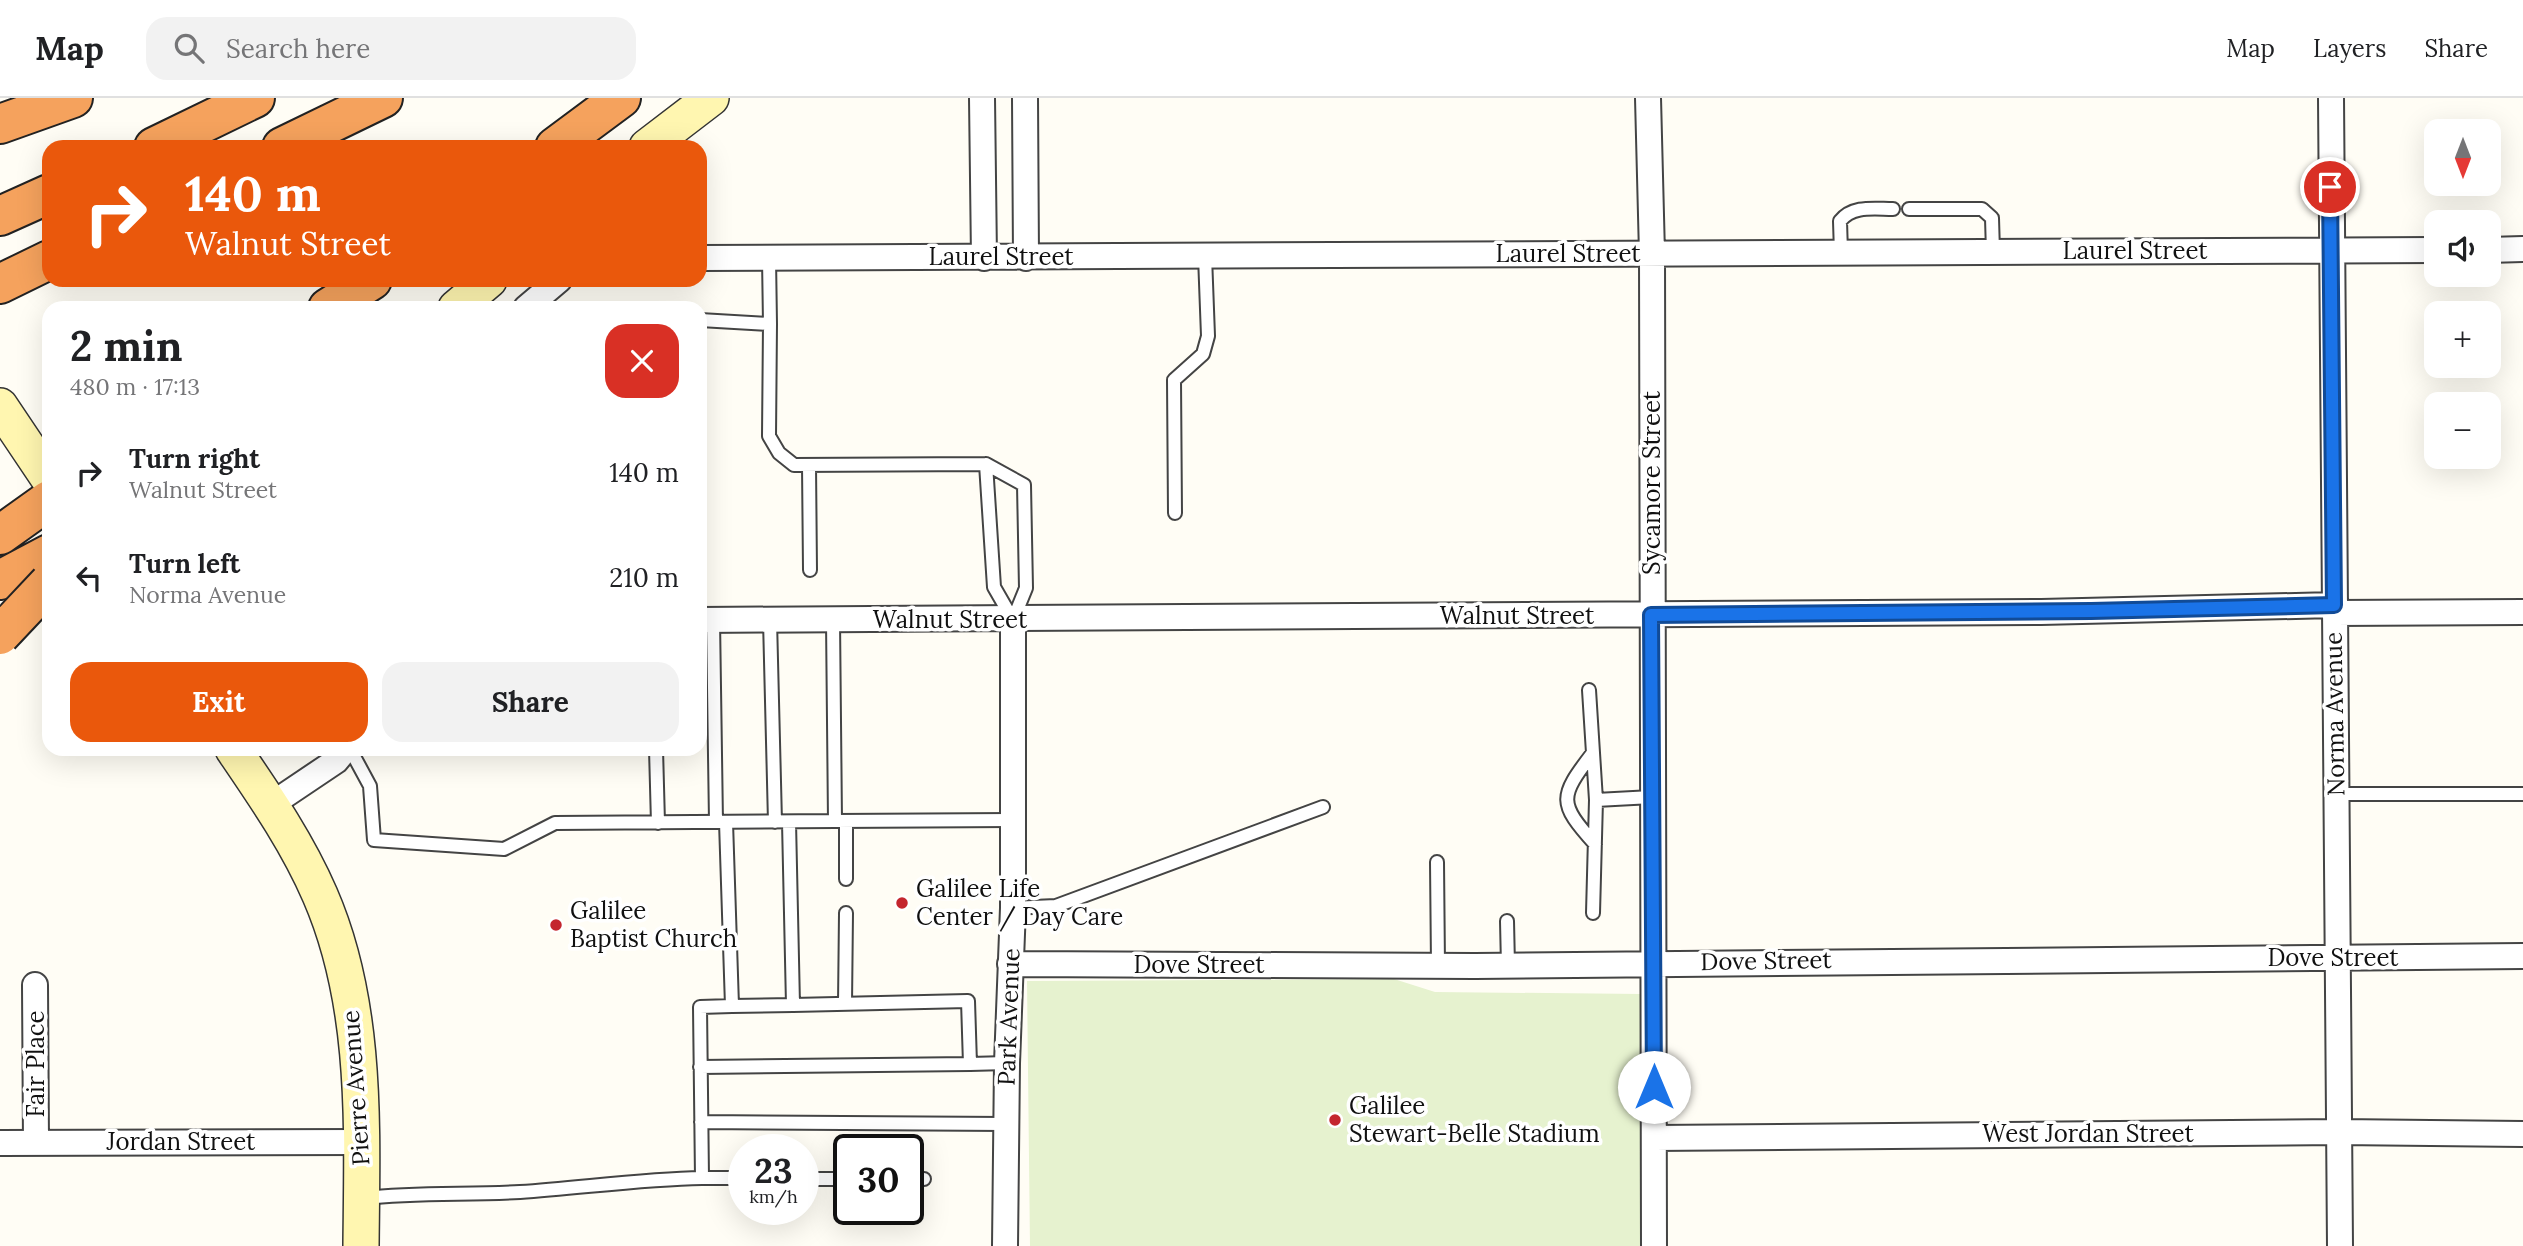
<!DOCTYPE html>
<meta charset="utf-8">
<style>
:root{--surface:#fff;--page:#f2f2f2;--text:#202124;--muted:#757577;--line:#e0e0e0;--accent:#ea580c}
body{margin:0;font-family:Lora,serif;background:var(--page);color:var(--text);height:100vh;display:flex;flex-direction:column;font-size:26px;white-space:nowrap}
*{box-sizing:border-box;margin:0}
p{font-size:23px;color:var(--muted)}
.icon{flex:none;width:38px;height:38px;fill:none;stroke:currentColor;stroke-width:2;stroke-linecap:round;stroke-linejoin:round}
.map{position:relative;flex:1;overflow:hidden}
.panel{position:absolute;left:42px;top:203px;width:665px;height:455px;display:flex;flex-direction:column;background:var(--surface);border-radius:21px;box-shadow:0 7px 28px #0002}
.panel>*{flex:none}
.hud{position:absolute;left:42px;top:42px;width:665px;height:147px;border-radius:21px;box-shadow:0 7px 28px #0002;background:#ea580c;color:#fff;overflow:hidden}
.needle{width:46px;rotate:180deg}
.fabs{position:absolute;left:2424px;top:21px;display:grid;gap:14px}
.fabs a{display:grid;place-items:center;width:77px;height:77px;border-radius:14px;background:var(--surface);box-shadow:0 7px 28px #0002;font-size:35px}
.speed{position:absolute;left:728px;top:1036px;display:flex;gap:14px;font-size:35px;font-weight:700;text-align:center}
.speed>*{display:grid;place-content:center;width:91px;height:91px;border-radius:50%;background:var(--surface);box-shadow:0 7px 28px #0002;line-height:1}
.speed small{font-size:18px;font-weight:400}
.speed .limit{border:4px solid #111;border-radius:10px;background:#fff;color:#111}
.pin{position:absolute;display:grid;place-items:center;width:60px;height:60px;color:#fff;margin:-30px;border:4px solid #fff;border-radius:50%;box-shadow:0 2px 7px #0007}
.me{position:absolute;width:77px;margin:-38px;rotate:0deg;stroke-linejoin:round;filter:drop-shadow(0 0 5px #0008)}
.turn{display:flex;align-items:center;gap:24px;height:147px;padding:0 28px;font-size:32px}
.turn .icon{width:91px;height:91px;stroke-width:2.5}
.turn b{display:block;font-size:49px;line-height:60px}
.round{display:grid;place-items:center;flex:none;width:74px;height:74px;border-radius:21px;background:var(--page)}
.summary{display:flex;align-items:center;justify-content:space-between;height:119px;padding:0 28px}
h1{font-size:42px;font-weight:700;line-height:52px}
.button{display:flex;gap:14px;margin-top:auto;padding:14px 28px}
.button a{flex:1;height:80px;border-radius:21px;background:var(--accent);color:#fff;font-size:28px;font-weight:700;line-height:80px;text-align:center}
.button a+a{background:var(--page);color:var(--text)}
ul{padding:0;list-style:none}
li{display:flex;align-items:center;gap:21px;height:105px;padding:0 28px}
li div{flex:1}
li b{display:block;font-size:26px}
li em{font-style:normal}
header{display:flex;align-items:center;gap:42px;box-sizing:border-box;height:98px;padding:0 35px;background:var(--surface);border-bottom:2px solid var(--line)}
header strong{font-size:33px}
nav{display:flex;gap:38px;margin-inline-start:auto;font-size:24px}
.search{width:490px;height:63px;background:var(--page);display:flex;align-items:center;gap:18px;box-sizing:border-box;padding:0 24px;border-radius:21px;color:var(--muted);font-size:26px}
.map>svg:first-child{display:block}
.pitch{fill:#e6f2cf}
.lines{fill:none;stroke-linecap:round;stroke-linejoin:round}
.service-casing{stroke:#444;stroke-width:16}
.minor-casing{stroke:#444;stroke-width:28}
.secondary-casing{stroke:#333;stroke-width:38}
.motorway-casing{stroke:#222;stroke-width:42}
.service{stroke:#fff;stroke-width:12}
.minor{stroke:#fff;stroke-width:24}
.secondary{stroke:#fff6b0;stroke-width:35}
.motorway{stroke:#f5a25d;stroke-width:38}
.motorway-bridge-casing{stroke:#222;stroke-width:42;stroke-linecap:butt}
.motorway-bridge{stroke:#f5a25d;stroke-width:38}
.route-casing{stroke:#114b97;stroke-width:18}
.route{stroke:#1a73e8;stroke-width:12}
.poi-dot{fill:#c4262e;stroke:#fff;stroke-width:2.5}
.labels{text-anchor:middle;stroke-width:7;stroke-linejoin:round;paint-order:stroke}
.street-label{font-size:24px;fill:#111;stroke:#fff}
.poi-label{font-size:24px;fill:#111;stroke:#fff;text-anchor:start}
</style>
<header>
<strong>Map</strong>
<div class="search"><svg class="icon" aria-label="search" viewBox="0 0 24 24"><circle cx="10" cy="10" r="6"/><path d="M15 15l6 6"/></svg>Search here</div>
<nav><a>Map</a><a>Layers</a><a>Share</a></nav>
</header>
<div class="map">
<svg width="2523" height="1148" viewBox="0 0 2523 1148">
<rect width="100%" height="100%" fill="#fffdf5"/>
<!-- pitch -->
<path class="pitch" d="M1394,881L1435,894L1642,896V1148H1030L1027,883Z"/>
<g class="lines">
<!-- service casing -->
<g class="service-casing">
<path id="service" d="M1909,111H1982L1992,120L1993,154
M1841,155L1840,123C1853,107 1874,111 1893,111
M769,160L770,226
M700,222L770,226L769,338L779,355L794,367L986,366L1024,387L1026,490L1013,522
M986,366L994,489L1013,522
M809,367L810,472
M1175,415L1174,282L1203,256L1208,238L1205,158
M713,522L716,724
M770,522L775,724
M1589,592L1596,702
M350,651L370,688L374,742L504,751L555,725L835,723L833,522
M656,651L658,725
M1592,656C1559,699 1558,705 1595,746
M2336,696H2523
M835,723L1013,722
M846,723V781
M726,724L732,908L793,907L789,724
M1437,764L1438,868
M1013,810L1056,808L1323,709
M1593,815L1596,702L1652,699
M1507,823L1508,868
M845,906L846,815
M793,907L968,903L970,966L1007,965
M732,908L700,909L702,1080H744
M700,969L970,966
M701,1024L1006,1026
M803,1081H849
M908,1081H924
M364,1100C417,1094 467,1097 520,1094C581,1090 641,1081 702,1080"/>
</g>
<!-- minor casing -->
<g class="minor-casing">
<path id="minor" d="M982,0L984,160
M1025,0L1026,160
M1648,0L1652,156L1654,1148
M2331,0L2340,1148
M2488,152L2523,151
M700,160L2436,152
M526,210L559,182
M2334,515L2523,514
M700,522L2041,514L2334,507
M272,706L336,663L346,651
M1010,866L1475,868L2523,858
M35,887L36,1045
M1654,1040L2339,1034L2523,1036
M0,1045L362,1044
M1005,1148L1007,965L1013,810V522"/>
</g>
<!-- secondary casing -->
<g class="secondary-casing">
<path id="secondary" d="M647,49L711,0
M456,210L489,182
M0,308L49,381
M233,651C265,698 297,744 320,797C368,907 362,1031 361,1148"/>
</g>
<!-- motorway casing -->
<g class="motorway-casing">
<path id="motorway" d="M0,26L73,0
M154,49L255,0
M282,49L383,0
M555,49L621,0
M0,118L49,96
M0,186L49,162
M328,210L372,182
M0,437L49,402
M0,482L49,456"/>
</g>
<!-- service -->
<use href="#service" class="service"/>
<!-- minor -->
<use href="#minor" class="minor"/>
<!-- secondary -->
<use href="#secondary" class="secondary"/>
<!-- motorway -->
<use href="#motorway" class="motorway"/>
<!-- motorway-bridge casing -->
<g class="motorway-bridge-casing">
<path id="motorway-bridge" d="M0,537L49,485"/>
</g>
<!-- motorway-bridge -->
<use href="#motorway-bridge" class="motorway-bridge"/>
</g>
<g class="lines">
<!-- route casing -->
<g class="route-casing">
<path id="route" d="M1654,989L1651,517L2091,513L2334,507L2330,89"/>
</g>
<!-- route -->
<use href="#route" class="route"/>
</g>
<!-- markers -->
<g class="poi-dot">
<circle cx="902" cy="805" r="7"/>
<circle cx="556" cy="827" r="7"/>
<circle cx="1335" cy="1022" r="7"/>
</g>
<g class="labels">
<!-- street labels -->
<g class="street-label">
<text x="2135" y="161">Laurel Street</text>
<text x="1568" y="164">Laurel Street</text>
<text x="1001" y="167">Laurel Street</text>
<text transform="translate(1652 385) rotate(-90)" y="8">Sycamore Street</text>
<text x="1517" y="526">Walnut Street</text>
<text x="950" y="530">Walnut Street</text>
<text transform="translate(2335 616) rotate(-91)" y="8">Norma Avenue</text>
<text x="2333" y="868">Dove Street</text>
<text transform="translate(1766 863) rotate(-1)" y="8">Dove Street</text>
<text x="1199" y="875">Dove Street</text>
<text transform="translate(1009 919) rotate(-88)" y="8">Park Avenue</text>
<text transform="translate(36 966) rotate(-90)" y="8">Fair Place</text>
<text transform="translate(356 990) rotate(-94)" y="8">Pierre Avenue</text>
<text x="2088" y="1044">West Jordan Street</text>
<text x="181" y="1052">Jordan Street</text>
</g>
<!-- poi labels -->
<g class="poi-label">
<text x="916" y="799">Galilee Life<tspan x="916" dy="28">Center / Day Care</tspan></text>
<text x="570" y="821">Galilee<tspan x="570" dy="28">Baptist Church</tspan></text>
<text x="1349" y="1016">Galilee<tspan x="1349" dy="28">Stewart-Belle Stadium</tspan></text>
</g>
</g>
</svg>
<div class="fabs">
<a><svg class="needle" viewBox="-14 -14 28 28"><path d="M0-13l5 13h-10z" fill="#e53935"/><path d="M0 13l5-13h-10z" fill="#757577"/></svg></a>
<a><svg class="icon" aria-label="sound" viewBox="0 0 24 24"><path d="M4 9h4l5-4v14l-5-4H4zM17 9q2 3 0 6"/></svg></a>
<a>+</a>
<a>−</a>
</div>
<div class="speed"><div>23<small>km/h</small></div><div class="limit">30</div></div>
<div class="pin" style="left:2330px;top:89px;background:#d93025"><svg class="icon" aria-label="arrive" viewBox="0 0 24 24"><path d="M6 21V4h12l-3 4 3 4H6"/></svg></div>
<svg class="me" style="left:1654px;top:989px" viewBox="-20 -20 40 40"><circle r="19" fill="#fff"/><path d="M0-13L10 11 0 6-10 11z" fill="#1a73e8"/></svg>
<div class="hud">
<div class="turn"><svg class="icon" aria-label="right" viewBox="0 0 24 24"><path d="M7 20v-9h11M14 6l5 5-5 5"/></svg><div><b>140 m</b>Walnut Street</div></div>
</div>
<section class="panel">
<div class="summary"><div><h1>2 min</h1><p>480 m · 17:13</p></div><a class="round" style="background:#d93025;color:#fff"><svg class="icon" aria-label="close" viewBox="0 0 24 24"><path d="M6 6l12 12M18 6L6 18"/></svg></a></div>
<ul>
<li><svg class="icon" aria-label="right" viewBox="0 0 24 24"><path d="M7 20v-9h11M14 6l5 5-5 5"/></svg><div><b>Turn right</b><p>Walnut Street</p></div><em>140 m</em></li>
<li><svg class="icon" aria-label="left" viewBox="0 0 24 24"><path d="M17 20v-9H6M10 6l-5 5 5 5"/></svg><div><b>Turn left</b><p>Norma Avenue</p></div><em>210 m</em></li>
</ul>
<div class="button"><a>Exit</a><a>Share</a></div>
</section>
</div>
